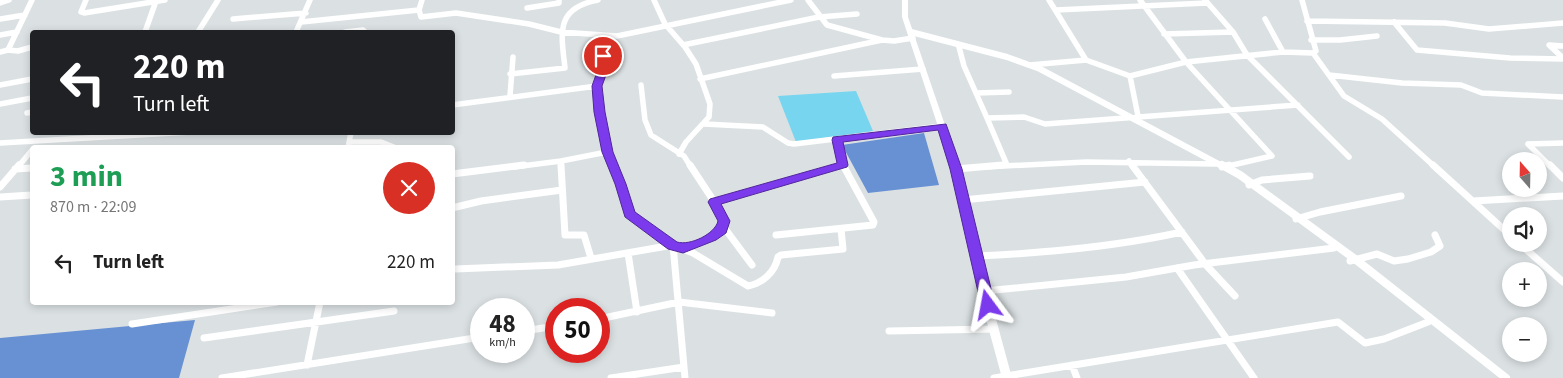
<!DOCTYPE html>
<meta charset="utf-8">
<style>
:root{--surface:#fff;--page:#f6f6f6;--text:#222;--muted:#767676}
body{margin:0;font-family:"Source Sans 3",sans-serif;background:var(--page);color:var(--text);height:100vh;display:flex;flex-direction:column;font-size:19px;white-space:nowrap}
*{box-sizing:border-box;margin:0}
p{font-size:16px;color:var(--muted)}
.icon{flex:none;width:28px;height:28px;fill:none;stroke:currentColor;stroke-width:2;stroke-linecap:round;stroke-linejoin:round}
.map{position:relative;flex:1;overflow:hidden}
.panel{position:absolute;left:30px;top:145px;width:425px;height:160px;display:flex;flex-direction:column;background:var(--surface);border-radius:5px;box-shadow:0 2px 8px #0003}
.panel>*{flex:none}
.hud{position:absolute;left:30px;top:30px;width:425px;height:105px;border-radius:5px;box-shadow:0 2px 8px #0003;background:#202124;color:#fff;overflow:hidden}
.needle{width:32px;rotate:340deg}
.tools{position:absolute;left:1502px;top:152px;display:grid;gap:10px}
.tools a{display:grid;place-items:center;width:45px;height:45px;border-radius:50%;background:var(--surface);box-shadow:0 2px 8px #0003;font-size:25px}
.speed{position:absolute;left:470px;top:298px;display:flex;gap:10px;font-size:25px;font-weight:700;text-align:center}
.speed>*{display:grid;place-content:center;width:65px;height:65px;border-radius:50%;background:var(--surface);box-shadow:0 2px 8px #0003;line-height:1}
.speed small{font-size:12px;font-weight:400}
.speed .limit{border:8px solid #d22;background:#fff;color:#111}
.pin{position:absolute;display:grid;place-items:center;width:42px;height:42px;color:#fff;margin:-21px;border:2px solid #fff;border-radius:50%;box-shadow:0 1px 5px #0007}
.me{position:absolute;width:55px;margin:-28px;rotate:347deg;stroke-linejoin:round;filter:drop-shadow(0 0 4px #0008)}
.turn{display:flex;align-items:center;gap:18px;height:105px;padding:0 20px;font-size:22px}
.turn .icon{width:65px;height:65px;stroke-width:2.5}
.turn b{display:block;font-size:35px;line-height:42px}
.round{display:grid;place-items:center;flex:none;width:52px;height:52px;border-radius:26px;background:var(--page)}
.head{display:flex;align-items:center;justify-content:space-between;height:85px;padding:0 20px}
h1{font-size:30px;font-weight:700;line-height:38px;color:#1e9e55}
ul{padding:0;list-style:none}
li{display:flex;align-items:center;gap:15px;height:65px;padding:0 20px}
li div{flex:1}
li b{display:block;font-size:19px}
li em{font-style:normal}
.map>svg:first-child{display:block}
.green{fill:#77d5ef}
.water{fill:#6891d4}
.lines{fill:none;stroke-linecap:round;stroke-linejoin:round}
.minor-far1{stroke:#fff;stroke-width:5.5}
.minor{stroke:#fff;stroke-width:7}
.tertiary-far1{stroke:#fff;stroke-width:6}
.tertiary{stroke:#fff;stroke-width:8}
.secondary{fill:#fff;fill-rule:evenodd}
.route{fill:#7c3aed;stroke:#51269a}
</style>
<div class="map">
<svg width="1563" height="378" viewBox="0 0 1563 378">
<rect width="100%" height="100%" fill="#dbe1e3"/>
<!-- green -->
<path class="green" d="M856,91L873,131L796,142L778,96Z"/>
<!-- water -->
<path class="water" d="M924,133L939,185L868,193L842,145Z
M195,320L179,378H0V338Z"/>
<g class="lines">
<!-- minor-far1 -->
<path class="minor-far1" d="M32,0L8,50L18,51L32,47
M86,0L81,12L84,13L165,0
M422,0L419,10L421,17L456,13L529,24L561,32L617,36L791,0
M654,0L665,24L685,47L696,64L710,104L709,117L686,142L679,154
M808,0L827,25L882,40L894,41L913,38
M1049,0L1086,60
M1140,0L1186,62L1272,156L1224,167
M1205,0L1233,32L1247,55L1349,157
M1302,0L1316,51L1313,53L1344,96L1382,119L1435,167
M0,3L9,0
M527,8L559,3V0
M1056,10L1207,3
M0,19L25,15
M233,19L306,13
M1265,19L1283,52
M1307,21L1445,23L1489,29L1563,23
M301,22L419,10
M1394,22L1417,50L1510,58L1563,59
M145,32L156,1
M198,32L218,0
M296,32L310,0
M345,32L363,30L365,32
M1164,34L1233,32
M0,35L17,32
M602,35V72L597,86L599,112L607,152L613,167
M1311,40H1340L1377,36
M683,45L819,17L857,14
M1563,46L1549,45L1563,58
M959,47L964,66L987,118L1024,117L1045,124L1298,105
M0,52L8,50
M1030,65L1086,60L1130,76L1186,62L1283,52L1313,53
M510,74L565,68C561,33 555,8 598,0
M1329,75L1402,83L1461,85L1482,93L1563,97
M834,76L923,69
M1130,76L1138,116
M700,79L882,40
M0,85L32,79
M641,85L645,120L651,135L684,156L691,167
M976,93L1009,92
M510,96L513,57
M0,104L32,98
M452,105L597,86
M27,113L32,112
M987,118L1007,165
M704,124L763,127L788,143L794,144L942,126
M837,140L844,167
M350,142H381L396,148
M0,143L191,132
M1528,144L1551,167
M1528,144L1563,143
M348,148L351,132
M561,161V167
M1129,161L1133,167
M18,167L32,150
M514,167L561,161L607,152
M837,167L843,165
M984,167L1086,162L1215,164"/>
<!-- minor -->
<path class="minor" d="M561,165L565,235H584L591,258
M613,165L621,184L629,214L673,245L693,253L748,286C763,283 775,272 778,257L781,255L843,249L841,229
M1132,165L1206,265L1235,296
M1433,165L1511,236
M1550,165L1563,178
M1222,167L1229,165
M15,169L32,168
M956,169L1003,165
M452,174L524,165
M1249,185L1262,180L1310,176
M0,187L19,165
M0,197L32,195
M963,200L1145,182
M1473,201L1563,196
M714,202L842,165
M452,208L481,201L562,190
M1296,219L1320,212L1401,196
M723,226L752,265
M776,235L873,225L874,222L843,165
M1520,244L1563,282
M673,245L685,378
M683,249C699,242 717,239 724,221L717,206L690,165
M628,253L637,312
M977,256C1046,253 1114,247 1182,232
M1350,261L1377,254L1394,261L1408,259L1431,252L1440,246L1435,235
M1177,268L1254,378
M455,269L558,265L673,245
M985,291L1126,277L1194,265L1334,248
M599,319L679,302L772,313
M132,324L277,302
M524,331L556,326
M889,331L994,329
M204,338L394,311
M307,365L320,302
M1072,365L1077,378
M222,378L481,337
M611,378L684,367
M994,378L1338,322L1365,343L1384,339L1428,322"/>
<!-- tertiary-far1 -->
<path class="tertiary-far1" d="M911,32L1007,57L1040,69L1224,167"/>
<!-- tertiary -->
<path class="tertiary" d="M1222,165L1240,175L1355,259L1506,378"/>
<!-- secondary -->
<path class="secondary" d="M902,0H908V17L960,169L996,319L1012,378H1002L986,319L952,169L902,17Z"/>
</g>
<!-- route -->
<path class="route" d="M603,53L607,56V72L602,86L605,112L613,152L626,184L635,212L677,242C690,246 715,234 718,221L708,202L710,199L837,163L832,140L833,137L946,124L962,169L995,305L993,309H983L981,305L950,169L938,130L843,142L848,165L847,167L721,204L730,221L726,233L716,240L683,253L668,249L625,217L615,184L602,152L594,112L592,86L597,72L598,56Z"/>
</svg>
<div class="tools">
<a><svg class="needle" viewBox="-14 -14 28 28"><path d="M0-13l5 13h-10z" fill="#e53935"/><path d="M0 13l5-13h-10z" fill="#767676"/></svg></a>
<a><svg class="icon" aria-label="sound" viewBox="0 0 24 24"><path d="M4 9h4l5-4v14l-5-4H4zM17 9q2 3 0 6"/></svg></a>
<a>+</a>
<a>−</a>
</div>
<div class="speed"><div>48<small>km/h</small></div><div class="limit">50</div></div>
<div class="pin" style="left:603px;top:56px;background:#d93025"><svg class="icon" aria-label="arrive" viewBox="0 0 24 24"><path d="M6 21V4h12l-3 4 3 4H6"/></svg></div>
<svg class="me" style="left:988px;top:305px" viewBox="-20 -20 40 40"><path d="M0-17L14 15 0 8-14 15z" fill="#7c3aed" stroke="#fff" stroke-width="4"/></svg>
<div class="hud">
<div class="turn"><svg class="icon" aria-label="left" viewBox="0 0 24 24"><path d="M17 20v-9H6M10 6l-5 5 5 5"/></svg><div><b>220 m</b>Turn left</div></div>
</div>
<section class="panel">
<div class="head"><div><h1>3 min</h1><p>870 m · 22:09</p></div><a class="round" style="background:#d93025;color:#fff"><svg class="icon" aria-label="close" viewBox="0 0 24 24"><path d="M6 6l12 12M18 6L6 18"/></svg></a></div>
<ul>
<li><svg class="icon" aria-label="left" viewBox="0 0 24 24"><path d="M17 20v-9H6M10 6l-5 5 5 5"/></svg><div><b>Turn left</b></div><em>220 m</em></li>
</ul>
</section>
</div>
